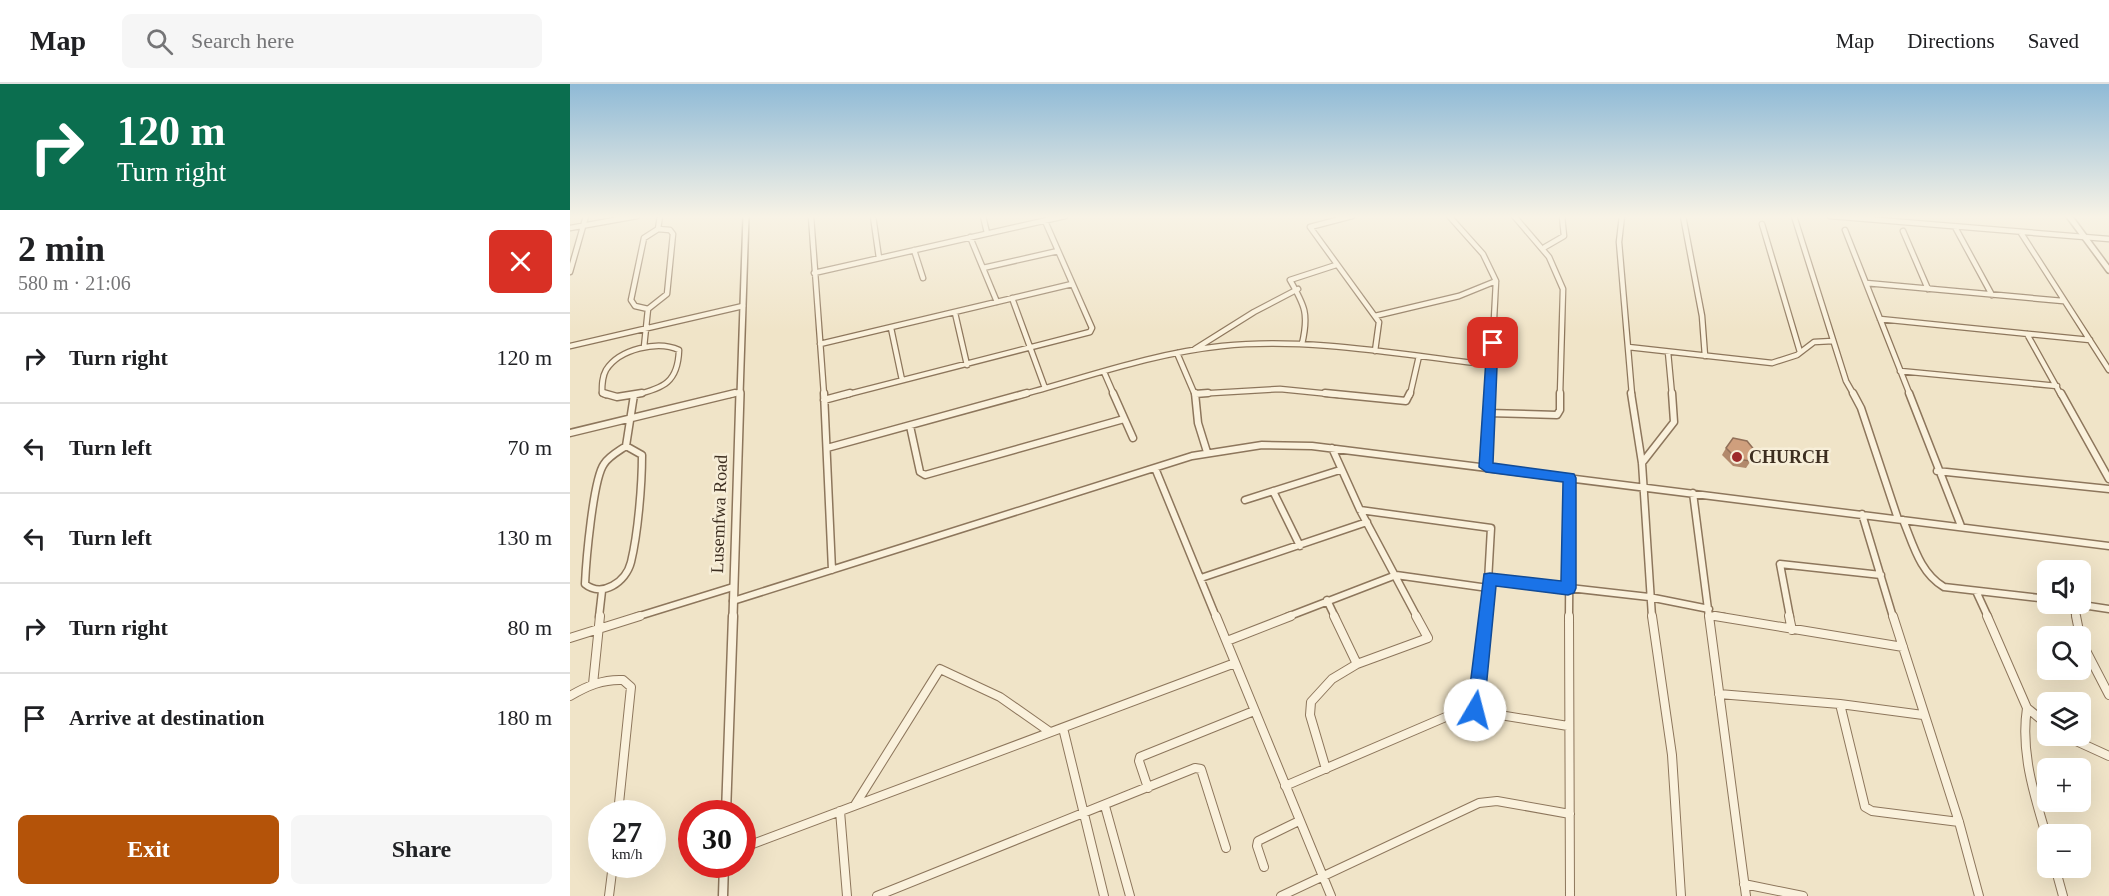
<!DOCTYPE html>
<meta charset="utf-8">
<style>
:root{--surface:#fff;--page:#f6f6f6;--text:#202124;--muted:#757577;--line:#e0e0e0;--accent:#b45309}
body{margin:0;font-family:"Times New Roman",serif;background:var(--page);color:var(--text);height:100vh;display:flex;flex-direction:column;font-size:22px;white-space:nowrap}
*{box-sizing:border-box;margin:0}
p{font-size:20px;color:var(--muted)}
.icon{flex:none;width:33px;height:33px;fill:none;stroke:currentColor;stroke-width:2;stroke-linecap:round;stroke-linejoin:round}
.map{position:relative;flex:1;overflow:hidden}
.details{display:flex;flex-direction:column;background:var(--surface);width:570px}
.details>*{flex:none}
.top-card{background:#0b6e4f;color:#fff;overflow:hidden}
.fabs{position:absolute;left:1467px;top:476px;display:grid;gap:12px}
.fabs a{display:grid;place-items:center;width:54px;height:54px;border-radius:9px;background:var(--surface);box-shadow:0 6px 24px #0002;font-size:30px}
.speed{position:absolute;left:18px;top:716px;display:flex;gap:12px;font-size:30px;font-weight:700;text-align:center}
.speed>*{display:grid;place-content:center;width:78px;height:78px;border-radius:50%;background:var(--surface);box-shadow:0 6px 24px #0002;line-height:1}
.speed small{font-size:15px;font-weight:400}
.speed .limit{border:9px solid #d22;background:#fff;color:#111}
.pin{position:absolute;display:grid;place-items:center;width:51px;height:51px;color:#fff;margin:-26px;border-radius:12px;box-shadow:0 3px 9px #0006}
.me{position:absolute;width:66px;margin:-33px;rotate:8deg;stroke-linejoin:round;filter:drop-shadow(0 0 4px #0008)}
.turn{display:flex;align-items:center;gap:21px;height:126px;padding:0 18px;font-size:27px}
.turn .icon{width:78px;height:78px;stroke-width:2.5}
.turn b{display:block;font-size:42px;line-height:51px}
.round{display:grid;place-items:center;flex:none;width:63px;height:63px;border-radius:9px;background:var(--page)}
.headline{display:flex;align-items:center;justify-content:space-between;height:102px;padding:0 18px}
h1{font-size:36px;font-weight:800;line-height:45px}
.action{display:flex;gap:12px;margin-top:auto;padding:12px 18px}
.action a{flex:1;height:69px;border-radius:9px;background:var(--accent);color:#fff;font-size:24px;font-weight:800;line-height:69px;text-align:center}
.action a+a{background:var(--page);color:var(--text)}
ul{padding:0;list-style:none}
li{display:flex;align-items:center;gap:18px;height:90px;padding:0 18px;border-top:2px solid var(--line)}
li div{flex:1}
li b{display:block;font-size:22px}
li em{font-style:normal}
header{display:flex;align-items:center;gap:36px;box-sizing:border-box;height:84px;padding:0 30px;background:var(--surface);border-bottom:2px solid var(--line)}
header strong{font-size:28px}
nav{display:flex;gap:33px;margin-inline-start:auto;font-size:21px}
.search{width:420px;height:54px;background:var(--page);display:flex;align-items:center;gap:15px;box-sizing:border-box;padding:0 21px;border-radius:9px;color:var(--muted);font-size:22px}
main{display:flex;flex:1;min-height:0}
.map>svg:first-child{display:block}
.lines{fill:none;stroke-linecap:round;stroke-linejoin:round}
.minor-far2-casing{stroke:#8d765c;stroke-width:7}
.minor-far1-casing{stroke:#8d765c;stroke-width:9}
.minor-casing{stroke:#8d765c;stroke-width:10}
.tertiary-far2-casing{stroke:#8d765c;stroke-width:8}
.tertiary-far1-casing{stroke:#8d765c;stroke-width:10}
.tertiary-casing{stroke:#8d765c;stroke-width:11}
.minor-far2{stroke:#faf1dc;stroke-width:4.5}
.minor-far1{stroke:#faf1dc;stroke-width:6}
.minor{stroke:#faf1dc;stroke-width:8}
.tertiary-far2{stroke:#faf1dc;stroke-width:5}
.tertiary-far1{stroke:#faf1dc;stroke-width:7}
.tertiary{stroke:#faf1dc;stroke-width:8}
.wall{fill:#b2896c}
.building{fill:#cf9f7d;stroke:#916f58;stroke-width:1.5}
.route{fill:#1a73e8;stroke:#114b97;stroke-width:1.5}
.poi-dot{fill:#9e2a2b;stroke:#f7eed8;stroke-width:2}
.labels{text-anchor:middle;stroke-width:5;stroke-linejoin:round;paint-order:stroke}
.poi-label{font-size:18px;font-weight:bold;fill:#3d2e20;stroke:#f7eed8;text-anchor:start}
.street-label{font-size:18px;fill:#3d2e20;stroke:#f7eed8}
</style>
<header>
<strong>Map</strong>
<div class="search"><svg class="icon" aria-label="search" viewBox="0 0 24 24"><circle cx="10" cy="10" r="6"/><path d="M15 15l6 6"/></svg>Search here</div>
<nav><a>Map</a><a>Directions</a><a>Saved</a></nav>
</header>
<main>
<section class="details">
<div class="top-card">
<div class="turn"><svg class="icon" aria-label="right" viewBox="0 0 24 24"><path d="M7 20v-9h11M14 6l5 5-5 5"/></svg><div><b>120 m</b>Turn right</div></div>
</div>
<div class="headline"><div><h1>2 min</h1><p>580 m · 21:06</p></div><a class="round" style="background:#d93025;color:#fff"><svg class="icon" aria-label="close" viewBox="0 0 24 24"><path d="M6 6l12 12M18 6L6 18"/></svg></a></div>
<ul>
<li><svg class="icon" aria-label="right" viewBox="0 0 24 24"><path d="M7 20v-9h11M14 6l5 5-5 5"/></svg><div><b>Turn right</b></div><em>120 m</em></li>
<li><svg class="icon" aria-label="left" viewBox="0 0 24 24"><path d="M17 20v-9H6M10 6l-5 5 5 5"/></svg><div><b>Turn left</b></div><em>70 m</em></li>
<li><svg class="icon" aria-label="left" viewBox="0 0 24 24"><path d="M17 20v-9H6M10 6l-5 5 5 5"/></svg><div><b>Turn left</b></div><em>130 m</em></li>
<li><svg class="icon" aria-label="right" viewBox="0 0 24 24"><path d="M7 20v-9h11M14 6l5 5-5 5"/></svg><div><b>Turn right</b></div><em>80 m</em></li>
<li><svg class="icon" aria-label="arrive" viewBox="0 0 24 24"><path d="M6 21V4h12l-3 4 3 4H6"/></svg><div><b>Arrive at destination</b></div><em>180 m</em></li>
</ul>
<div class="action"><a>Exit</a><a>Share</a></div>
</section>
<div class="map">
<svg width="1539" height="812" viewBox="0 0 1539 812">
<rect width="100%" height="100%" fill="#f0e4c8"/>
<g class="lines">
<!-- minor-far2 casing -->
<g class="minor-far2-casing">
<path id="minor-far2" d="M241,132L254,311
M303,132L309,174
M413,132L417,149
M782,132L740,143L809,238L805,267
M879,132L913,170L926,197L920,311
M944,132L979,173L993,205L990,311
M1052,132L1049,158L1062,311
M1113,132L1132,232L1135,272
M1224,132L1276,297L1284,311
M1260,132L1539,155
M1192,140L1230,268
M1385,143L1422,211
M0,144L67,132
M1275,146L1340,311
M1333,147L1358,205
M1451,149L1539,286
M400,153L427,218
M975,163L994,152L992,132
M344,166L353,194
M413,184L488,167
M0,188L16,132
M244,189L495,132
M1296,199L1493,217
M442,214L475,304
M78,225L65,222L61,216L74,154L88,145
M385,229L397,281
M805,232L889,212L926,197
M1310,235L1520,256
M321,244L332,296
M1457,250L1491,311
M250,260L502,200
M732,260C739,230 735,222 720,196L766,181
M0,262L173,222
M74,263L78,225L97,210L103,150L100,146L88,145L90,132
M1058,263L1202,279L1227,271L1244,258L1263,257
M625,265L684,228L728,205
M1098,268L1102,311
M607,269L625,311
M1330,287L1487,302
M534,288L544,311
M625,310L710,305L770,311
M36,311L32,309C32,301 32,293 36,286C49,265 88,256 109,266C108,298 94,304 65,311
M159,311L170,308
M275,311L520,248L522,244L475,137
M451,311C517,293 584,269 652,262C741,253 833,271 921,281
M840,311L849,272"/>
</g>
<!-- minor-far1 casing -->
<g class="minor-far1-casing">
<path id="minor-far1" d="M33,309L47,313L72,309
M254,309L262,486
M543,309L563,354
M625,309L628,339L637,368
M755,309L836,317L840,309
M1061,309L1072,379L1082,533
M1283,309L1291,324L1328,435
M1339,309L1391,442
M1491,309L1539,395
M625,310L638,309
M254,316L280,309
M918,329L987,331L990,326V309
M340,342L350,388L355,391L554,335
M0,349L165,309
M56,362L72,371C72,401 68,449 61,478C56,498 32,514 15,500C16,478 23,395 34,380C39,372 49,367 56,362Z
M56,362L64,311
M257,364L457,309
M762,364L790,426L847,533
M1072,379L1104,338L1102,309
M916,383L920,309
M585,384L646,533
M1367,387L1539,405
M703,407L730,462
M1123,409L1139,533
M675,416L770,386
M790,426L921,444L916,533
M1292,430L1323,533
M1333,436C1343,460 1350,489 1374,503L1478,515
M631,494L797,438
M920,495L1079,513L1139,525
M1406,507L1418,533
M757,516L765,533
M163,517L622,372L692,361L742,362L1539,462
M1499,519L1539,525
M1503,520L1506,533
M1139,531L1154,533
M29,533L32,507
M66,533L163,503
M717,533L826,491L918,504
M999,533L1000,394
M1220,533L1210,480L1311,491"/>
</g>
<!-- minor casing -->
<g class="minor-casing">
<path id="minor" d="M646,532L761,812
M764,532L787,580
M999,532L1000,812
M1082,532L1102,671L1111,812
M1139,532L1176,812
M1145,532L1333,563
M1219,532L1222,546
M1323,532L1389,738L1409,812
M1417,532L1457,624L1478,641
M1506,532L1510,552
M0,554L70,532
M1510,555L1539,611
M657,557L721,532
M23,600L30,532
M1149,610L1270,620L1353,631
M0,612C17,602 33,595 53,596L61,603L48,729
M1270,620L1295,723L1302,727L1389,738
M1457,624C1450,669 1465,714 1478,757
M905,626L916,532
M493,644L534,812
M1493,651L1539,672
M756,685L740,631L741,618L762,595L787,580L858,554L846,532
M715,702L885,629L899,626L998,642
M578,704L569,677L570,673L684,627
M285,721L370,585L430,613L480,648
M535,722L560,812
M270,727L277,812
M172,764L665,579
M694,783L687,762L688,757L729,737
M1485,783L1493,812
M1174,800L1233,812
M39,812L43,780
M307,812L625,684L631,685L656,764
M711,812L909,719L927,717L1000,730"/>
</g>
<!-- tertiary-far2 casing -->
<g class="tertiary-far2-casing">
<path id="tertiary-far2" d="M1499,132L1539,186
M170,311L176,132"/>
</g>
<!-- tertiary-far1 casing -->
<g class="tertiary-far1-casing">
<path id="tertiary-far1" d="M163,533L170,309"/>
</g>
<!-- tertiary casing -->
<g class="tertiary-casing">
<path id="tertiary" d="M156,729L163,532
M153,812L154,780"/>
</g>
<!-- minor-far2 -->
<use href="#minor-far2" class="minor-far2"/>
<!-- minor-far1 -->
<use href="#minor-far1" class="minor-far1"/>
<!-- minor -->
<use href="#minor" class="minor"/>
<!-- tertiary-far2 -->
<use href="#tertiary-far2" class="tertiary-far2"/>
<!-- tertiary-far1 -->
<use href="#tertiary-far1" class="tertiary-far1"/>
<!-- tertiary -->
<use href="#tertiary" class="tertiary"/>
</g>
<!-- wall -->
<path class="wall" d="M1156,364L1182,375L1176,384L1163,382L1152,371Z"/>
<!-- building -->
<path class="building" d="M1163,354L1177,357L1186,368L1180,377L1167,375L1156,364Z"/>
<!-- sky -->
<linearGradient id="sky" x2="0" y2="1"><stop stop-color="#8fbad6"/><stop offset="0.54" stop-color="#f8f3e6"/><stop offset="1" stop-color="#f8f3e6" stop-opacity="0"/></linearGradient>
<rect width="1539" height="246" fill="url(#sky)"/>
<!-- route -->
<path class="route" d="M923,255L928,259L923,379L1004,390L1006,394V504L1004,509L998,511L926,502L914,626L911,632L905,634L899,632L897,626L914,490L920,489L991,497L993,398L916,388L909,383L917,259Z"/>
<!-- markers -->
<circle class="poi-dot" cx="1167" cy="373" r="6"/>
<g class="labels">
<!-- poi labels -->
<g class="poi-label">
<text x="1179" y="379">CHURCH</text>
</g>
<!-- street labels -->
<g class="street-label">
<text transform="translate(149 430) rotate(-88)" y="6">Lusemfwa Road</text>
</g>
</g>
</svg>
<div class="fabs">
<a><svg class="icon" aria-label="sound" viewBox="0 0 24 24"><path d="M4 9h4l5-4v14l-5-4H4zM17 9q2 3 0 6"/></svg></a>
<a><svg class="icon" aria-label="search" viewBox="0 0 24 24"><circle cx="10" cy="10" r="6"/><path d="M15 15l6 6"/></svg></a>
<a><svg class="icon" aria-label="layers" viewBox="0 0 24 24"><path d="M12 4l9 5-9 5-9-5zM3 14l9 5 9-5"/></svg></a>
<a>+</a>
<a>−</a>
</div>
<div class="speed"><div>27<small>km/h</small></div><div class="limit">30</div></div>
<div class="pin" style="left:923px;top:259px;background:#d93025"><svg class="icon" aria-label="arrive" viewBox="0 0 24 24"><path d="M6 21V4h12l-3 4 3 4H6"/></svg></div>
<svg class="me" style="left:905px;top:626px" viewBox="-20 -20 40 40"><circle r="19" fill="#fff"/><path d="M0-13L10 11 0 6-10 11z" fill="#1a73e8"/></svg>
</div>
</main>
